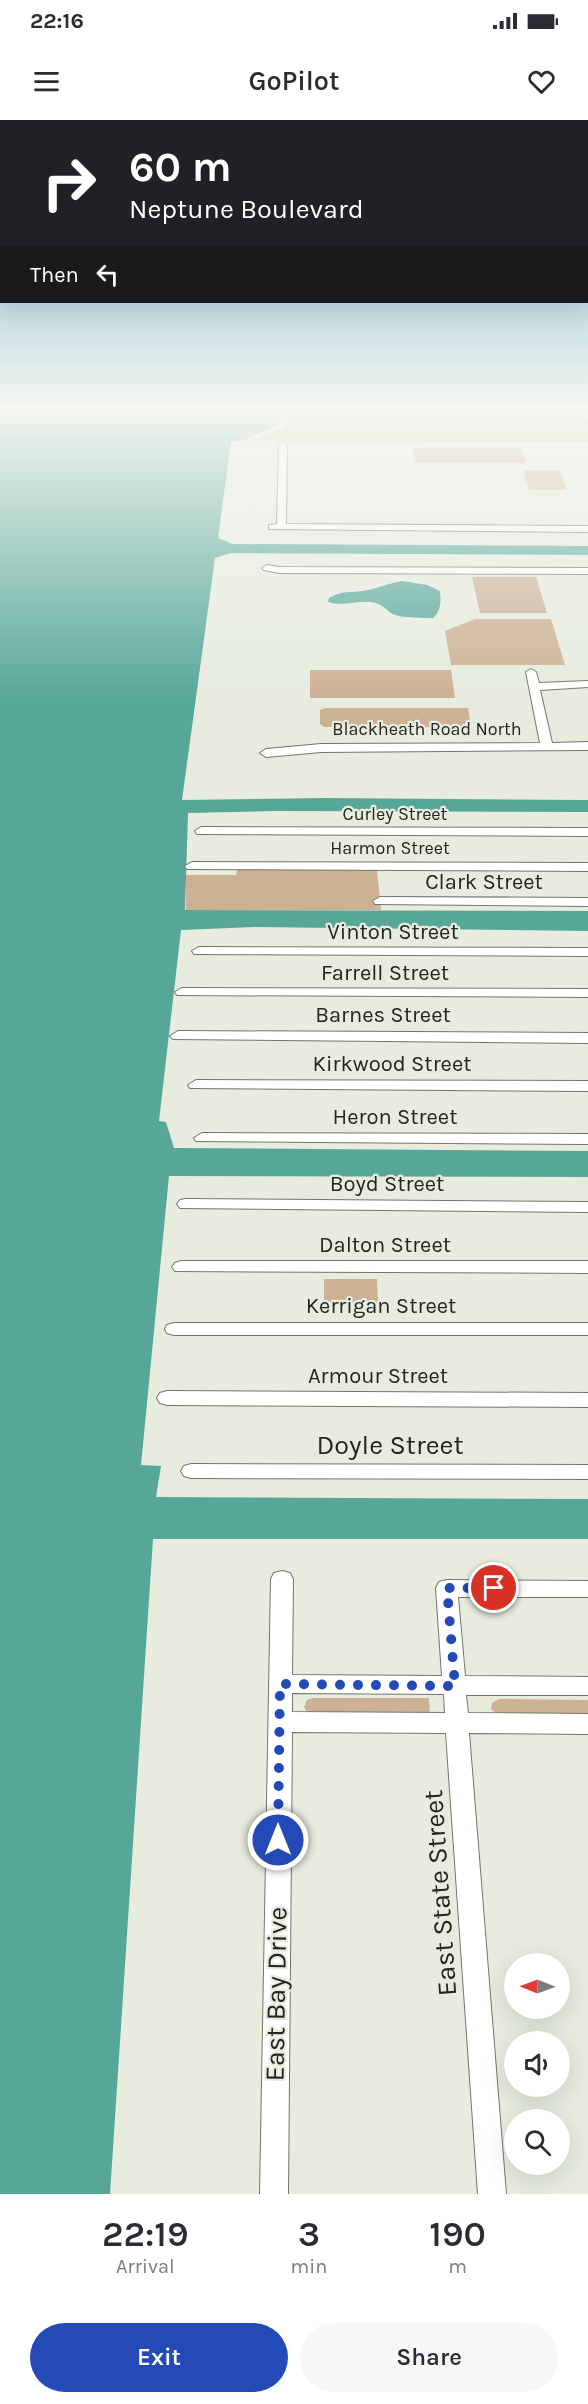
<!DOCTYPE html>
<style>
:root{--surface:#fff;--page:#f7f7f7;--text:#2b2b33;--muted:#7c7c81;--accent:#244ab8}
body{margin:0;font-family:Karla,sans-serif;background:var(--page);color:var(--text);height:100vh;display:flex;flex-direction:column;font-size:22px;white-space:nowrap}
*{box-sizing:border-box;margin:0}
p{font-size:20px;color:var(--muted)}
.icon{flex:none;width:33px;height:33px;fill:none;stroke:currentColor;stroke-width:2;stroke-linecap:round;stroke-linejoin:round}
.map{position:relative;height:2074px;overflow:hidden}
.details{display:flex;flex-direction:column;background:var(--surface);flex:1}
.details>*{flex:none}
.banner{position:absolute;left:0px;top:0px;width:588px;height:183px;box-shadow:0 6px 24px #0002;background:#202124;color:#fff;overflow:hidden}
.needle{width:39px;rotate:271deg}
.buttons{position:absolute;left:504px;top:1833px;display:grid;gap:12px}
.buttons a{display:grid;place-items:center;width:66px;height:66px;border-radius:50%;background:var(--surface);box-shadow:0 6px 24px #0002;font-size:30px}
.pin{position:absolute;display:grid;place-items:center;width:51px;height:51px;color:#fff;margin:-26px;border:3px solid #fff;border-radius:50%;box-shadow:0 2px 6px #0007}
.me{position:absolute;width:66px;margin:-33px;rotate:0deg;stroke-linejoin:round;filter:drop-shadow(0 0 4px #0008)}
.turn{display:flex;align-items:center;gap:21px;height:126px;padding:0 30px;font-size:27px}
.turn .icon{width:78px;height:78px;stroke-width:2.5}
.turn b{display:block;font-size:42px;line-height:51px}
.then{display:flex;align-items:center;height:57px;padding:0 30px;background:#0003;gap:12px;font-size:22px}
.eta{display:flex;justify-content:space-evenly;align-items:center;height:102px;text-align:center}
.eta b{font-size:36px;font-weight:600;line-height:42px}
.button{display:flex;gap:12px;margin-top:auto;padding:12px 30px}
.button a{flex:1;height:69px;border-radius:36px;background:var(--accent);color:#fff;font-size:24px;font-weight:600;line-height:69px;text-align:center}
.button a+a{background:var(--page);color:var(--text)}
.status{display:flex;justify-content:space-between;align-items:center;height:42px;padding:0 30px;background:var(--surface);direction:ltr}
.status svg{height:16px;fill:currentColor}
header{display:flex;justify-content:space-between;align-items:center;height:78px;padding:0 30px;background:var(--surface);font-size:27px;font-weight:600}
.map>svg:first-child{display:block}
.green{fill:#cdb195}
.water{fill:#57a799}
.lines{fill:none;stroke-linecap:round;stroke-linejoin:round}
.stream{stroke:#57a799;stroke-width:2}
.minor-casing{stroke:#72776b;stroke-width:2}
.minor{fill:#fff;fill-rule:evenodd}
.route{stroke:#244ab8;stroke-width:10;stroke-dasharray:0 18}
.labels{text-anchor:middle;stroke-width:4.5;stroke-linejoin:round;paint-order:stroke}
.far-street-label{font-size:18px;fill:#232520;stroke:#e7ecdf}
.street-label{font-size:22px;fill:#232520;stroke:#e7ecdf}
.near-street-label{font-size:27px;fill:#232520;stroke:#e7ecdf}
</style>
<div class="status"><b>22:16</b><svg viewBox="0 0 49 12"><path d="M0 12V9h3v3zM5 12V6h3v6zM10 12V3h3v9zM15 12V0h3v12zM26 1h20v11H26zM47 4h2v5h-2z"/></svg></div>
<header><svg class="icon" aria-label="menu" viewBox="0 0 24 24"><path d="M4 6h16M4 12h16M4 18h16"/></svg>GoPilot<svg class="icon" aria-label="heart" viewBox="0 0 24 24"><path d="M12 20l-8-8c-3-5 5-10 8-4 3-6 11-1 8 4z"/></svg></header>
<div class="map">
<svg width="588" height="2074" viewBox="0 0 588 2074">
<rect width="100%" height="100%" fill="#e7ecdf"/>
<!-- green -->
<path class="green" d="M270,288H588V322L249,321L284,308L280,292L269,291Z
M413,328H521L526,343H415Z
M523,350H560L567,370H529Z
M472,457H536L547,493H480Z
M475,499H551L565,545H451L445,511Z
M310,550H451L455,578H310Z
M325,588H468L471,607H324L320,604V590Z
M237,750H377L381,790H186V755H236Z
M324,1159H377L378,1182H324Z
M313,1578H429L430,1597L307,1592L304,1587L307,1580Z
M499,1579L588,1580V1598L501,1597L491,1589L492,1583Z"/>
<!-- water -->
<path class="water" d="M0,288H270L269,291L280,292V302L278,305L242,321L231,322L218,418L233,424L588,426V435L231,433L215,438L182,680L324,678L588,680V692L275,691L188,693L185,790L588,791V811L254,807L181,810L159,1001L166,1002L174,1028L588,1031V1057L169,1056L141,1345L161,1346L156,1377L588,1379V1419H153L110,2074H0Z
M402,461L427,465L440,471C441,482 441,491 433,498C424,498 397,498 391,493C384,488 380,483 371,482C357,480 343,487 328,482L329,478C343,470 349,473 363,471C376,469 389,463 402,461Z"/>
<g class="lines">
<!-- stream -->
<path class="stream" d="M544,288L588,303"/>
<!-- minor casing -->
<g class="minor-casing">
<path id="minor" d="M283,323L287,325L286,404L588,406V412L269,409V405L277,404L279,325Z
M267,445L279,447L588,448V454L279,453L264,450L262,448Z
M531,549L536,552L539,563L588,561V567L540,570L552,623L588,622V630L321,632L266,637L260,633L266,629L321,624L540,623L526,552Z
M201,707L588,708V716L197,714L195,711Z
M192,742L588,743V751L187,749L185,746Z
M380,777L588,778V786L375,784L373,781Z
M199,827L588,828V836L194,834L192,831Z
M182,868L588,869V877L177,875L175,872Z
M178,911L588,913V923L173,919L170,916Z
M196,960L588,961V971L190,968L188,965Z
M202,1013L588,1014V1024L196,1021L194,1018Z
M186,1079L588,1082V1092L180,1088L177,1084L180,1080Z
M181,1141H588V1153L175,1151L172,1147L175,1143Z
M174,1203H588V1215H174L167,1213L165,1209L167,1205Z
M167,1271L588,1273V1287L167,1285L160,1283L157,1278L160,1273Z
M191,1344L588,1345V1359L191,1358L184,1356L181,1351L184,1346Z
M282,1451L290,1453L293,1459L292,1555L442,1556L436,1468L439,1462L447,1460L588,1461V1477H458L465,1556L588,1557V1575H466L468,1593L588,1594V1614L469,1613L506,2074H478L446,1613L292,1612L288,2074H260L271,1459L274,1453ZM292,1573L444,1574L445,1593L292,1592Z"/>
</g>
<!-- minor -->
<use href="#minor" class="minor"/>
</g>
<!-- sky -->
<linearGradient id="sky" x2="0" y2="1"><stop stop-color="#6eafc8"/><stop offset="0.5" stop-color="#f4f6f1"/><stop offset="1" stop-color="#f4f6f1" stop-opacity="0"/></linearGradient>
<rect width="588" height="579" fill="url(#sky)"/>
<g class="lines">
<!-- route -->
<path class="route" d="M278,1720L280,1564L455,1566L447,1468H494"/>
</g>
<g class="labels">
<!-- far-street labels -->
<g class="far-street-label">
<text x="427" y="615">Blackheath Road North</text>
<text x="395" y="700">Curley Street</text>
<text x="390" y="734">Harmon Street</text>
</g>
<!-- street labels -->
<g class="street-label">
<text x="484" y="769">Clark Street</text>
<text x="393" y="819">Vinton Street</text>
<text x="385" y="860">Farrell Street</text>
<text x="383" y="902">Barnes Street</text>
<text x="392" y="951">Kirkwood Street</text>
<text x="395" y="1004">Heron Street</text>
<text x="387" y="1071">Boyd Street</text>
<text x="385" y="1132">Dalton Street</text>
<text x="381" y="1193">Kerrigan Street</text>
<text x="378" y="1263">Armour Street</text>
</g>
<!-- near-street labels -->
<g class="near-street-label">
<text x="390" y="1334">Doyle Street</text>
<text transform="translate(440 1773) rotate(-94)" y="9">East State Street</text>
<text transform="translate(276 1874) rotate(-89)" y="9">East Bay Drive</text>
</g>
</g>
</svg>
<div class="buttons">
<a><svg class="needle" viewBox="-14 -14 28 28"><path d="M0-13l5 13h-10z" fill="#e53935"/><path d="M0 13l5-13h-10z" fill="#7c7c81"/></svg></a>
<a><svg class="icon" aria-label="sound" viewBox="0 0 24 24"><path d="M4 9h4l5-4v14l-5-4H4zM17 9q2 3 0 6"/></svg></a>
<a><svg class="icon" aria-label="search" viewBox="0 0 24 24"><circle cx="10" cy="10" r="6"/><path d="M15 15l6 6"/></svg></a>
</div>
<div class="pin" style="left:494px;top:1468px;background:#d93025"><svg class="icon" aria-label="arrive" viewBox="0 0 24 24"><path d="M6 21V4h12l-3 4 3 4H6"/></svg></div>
<svg class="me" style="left:278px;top:1720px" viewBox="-20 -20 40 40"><circle r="17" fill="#244ab8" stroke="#fff" stroke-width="3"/><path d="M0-11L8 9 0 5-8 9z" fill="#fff"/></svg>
<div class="banner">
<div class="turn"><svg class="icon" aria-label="right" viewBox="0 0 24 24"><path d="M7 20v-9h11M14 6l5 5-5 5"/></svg><div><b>60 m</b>Neptune Boulevard</div></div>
<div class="then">Then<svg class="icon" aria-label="left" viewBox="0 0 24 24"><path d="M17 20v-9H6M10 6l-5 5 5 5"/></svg></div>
</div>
</div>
<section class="details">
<div class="eta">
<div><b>22:19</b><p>Arrival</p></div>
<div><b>3</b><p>min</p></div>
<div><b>190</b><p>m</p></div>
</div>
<div class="button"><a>Exit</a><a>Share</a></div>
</section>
